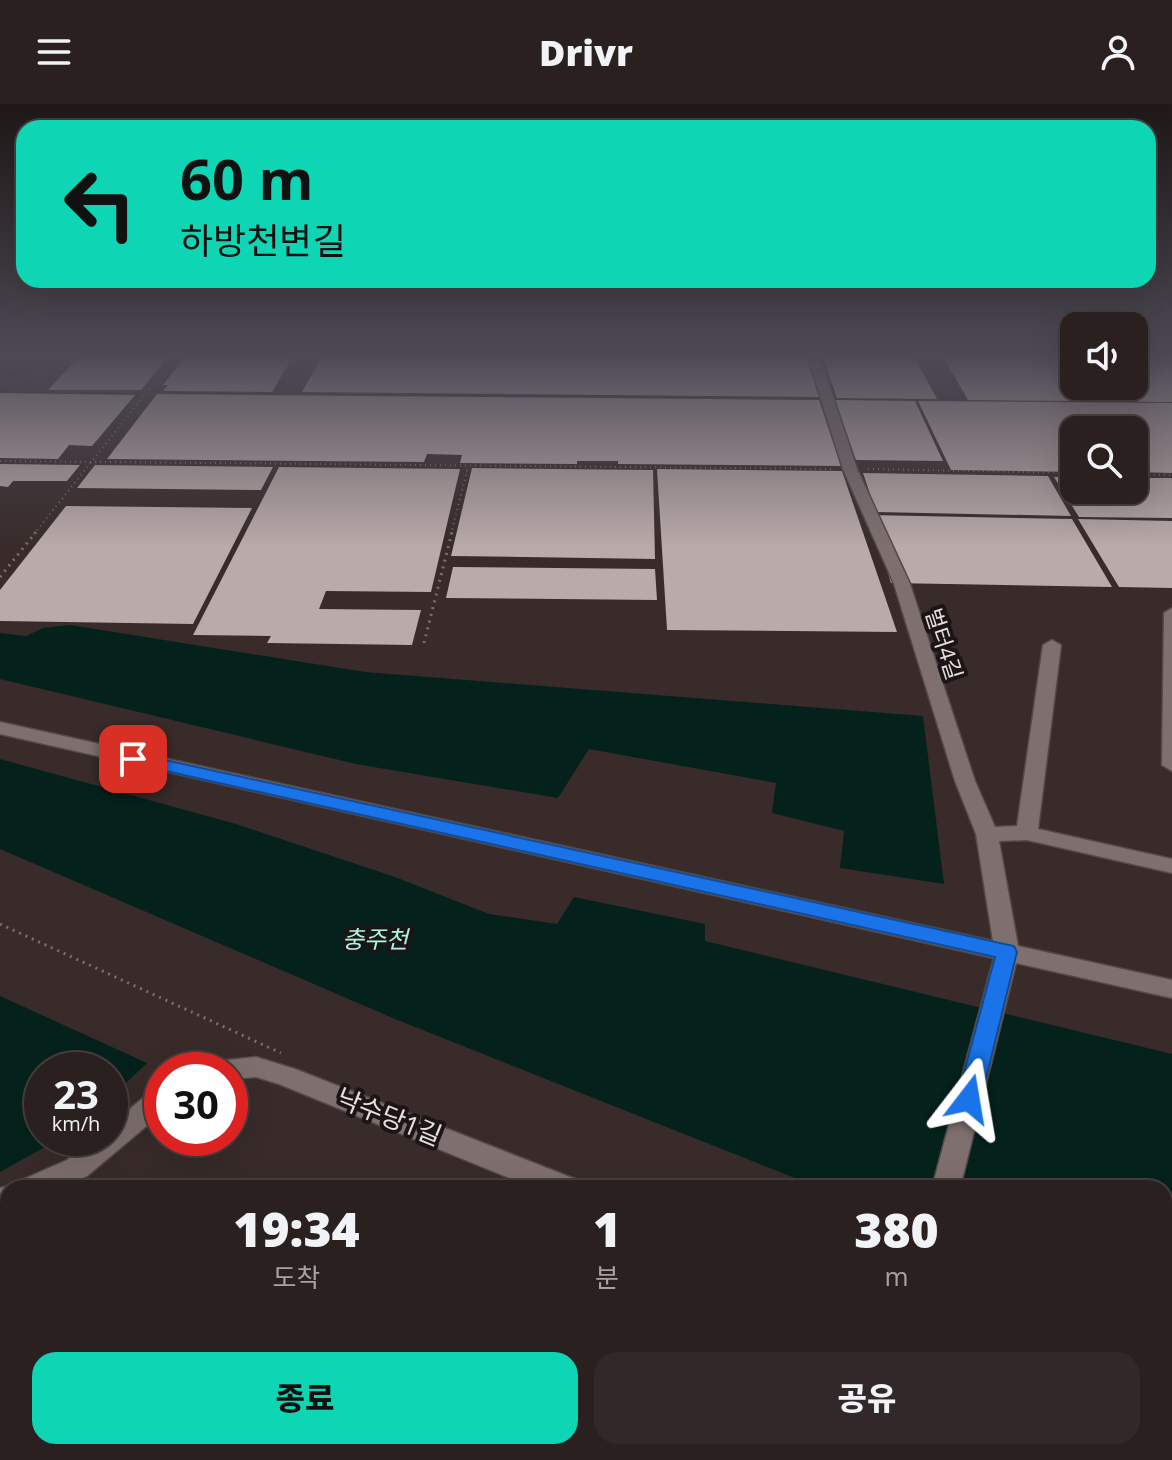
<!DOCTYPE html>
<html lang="ko">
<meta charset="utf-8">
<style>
:root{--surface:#2a2020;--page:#322829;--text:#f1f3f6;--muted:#a5a3a5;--line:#463e3e;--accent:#0ed5b4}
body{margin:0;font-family:"Open Sans","Noto Sans KR",sans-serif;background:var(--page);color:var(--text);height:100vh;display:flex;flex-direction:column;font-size:30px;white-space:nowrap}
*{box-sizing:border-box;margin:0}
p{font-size:26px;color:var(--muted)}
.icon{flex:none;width:44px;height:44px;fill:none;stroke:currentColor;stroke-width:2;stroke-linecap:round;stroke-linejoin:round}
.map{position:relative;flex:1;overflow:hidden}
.details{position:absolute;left:0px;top:1076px;width:1172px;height:280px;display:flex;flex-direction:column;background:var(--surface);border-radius:24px 24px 0 0;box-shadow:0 8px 32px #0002,0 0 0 2px var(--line)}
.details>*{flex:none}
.banner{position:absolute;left:16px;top:16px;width:1140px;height:168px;border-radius:24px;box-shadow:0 8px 32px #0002,0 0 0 2px var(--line);background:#0ed5b4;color:#111;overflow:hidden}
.fabs{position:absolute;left:1060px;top:208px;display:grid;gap:16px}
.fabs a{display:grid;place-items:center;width:88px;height:88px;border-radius:16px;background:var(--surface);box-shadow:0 8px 32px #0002,0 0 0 2px var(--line);font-size:40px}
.speed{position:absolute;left:24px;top:948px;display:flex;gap:16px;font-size:40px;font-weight:700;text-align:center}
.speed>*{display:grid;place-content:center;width:104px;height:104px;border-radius:50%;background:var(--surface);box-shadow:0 8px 32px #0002,0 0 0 2px var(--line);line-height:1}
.speed small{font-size:20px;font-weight:400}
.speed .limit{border:12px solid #d22;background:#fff;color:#111}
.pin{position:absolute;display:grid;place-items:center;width:68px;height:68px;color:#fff;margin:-34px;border-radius:16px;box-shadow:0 4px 12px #0006}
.me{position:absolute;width:88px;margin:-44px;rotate:14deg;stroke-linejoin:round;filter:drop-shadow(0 0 6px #0008)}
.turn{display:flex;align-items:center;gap:28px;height:168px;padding:0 32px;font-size:36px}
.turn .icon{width:104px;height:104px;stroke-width:2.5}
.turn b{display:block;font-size:56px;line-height:68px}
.eta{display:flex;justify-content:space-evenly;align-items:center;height:136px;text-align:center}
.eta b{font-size:48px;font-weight:800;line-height:56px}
.primary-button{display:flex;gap:16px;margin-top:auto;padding:16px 32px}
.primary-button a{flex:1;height:92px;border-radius:24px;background:var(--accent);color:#111;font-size:32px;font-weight:800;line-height:92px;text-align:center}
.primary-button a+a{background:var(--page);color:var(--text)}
header{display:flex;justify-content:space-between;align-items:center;height:104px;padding:0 32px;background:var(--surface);font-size:36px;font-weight:800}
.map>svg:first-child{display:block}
.water{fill:#04221b}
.building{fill:#baaaa9}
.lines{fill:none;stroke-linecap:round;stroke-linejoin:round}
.minor-casing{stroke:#534948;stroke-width:3}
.path-far1{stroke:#7b706f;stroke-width:2;stroke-dasharray:1 4;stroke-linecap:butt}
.path{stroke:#7b706f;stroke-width:3;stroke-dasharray:2 5;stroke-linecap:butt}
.minor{fill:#7f706f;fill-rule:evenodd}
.route{fill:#1a73e8;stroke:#114b97;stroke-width:2}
.labels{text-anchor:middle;stroke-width:8;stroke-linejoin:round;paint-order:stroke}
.street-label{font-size:22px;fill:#e8dfdf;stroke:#1b1515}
.water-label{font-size:24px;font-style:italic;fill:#abf4e1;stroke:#1b1515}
.near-street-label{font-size:26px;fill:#e8dfdf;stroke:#1b1515}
</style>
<header><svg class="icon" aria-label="menu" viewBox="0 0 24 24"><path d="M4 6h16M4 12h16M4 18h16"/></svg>Drivr<svg class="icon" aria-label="person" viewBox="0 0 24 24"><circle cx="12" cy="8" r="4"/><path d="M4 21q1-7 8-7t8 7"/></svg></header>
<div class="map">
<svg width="1172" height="1356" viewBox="0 0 1172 1356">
<rect width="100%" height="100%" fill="#382b2a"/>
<!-- water -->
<path class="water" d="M70,521L365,568L923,612L944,780L840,764L844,727L772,709L776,679L589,645L558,694L356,660L0,575V529L26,532L43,524Z
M0,655L236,720L395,773L489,810L557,820L574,793L705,820V837L1172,950V1224L1164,1221V1084H820L395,915L0,745Z
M0,892L147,959L110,994V966H42V1034H61L0,1068Z"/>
<!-- building -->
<path class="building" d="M78,254H167L141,286H48Z
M184,254H292L272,288L163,287L168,281H163Z
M321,254H807L819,293L302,288Z
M823,254H915L937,295L837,294Z
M944,254H1074V282H1134V254H1172V298L968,296Z
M0,290L1,289L135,291L92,342L69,341L58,355L0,354Z
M157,290L819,296L841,362L618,360V357H577V360L460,359L462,351L427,350L424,358L107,355Z
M835,296L915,297L943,357L856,356Z
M918,297L1172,299V369L1134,368V326H1074V368L951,366Z
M0,360L80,361L67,377H13L8,383L0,382Z
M95,361L273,363L261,386L77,384Z
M279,363L460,365L431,488L326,487L319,505L421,506L412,541L267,539L271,532L193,531Z
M472,364L653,366L655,455L451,452Z
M657,365L842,367L897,528L667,526Z
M863,369L1048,372L1071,412L876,408Z
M1054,373H1074V386H1134V374H1172V414L1079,413Z
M66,402L252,404L193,520L0,517V486Z
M870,411L1072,415L1112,483L891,479Z
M1078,415L1172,417V484L1119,483Z
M453,463L655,465L657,496L446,494Z"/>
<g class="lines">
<!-- minor casing -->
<g class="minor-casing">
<path id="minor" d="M808,254H820L857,365L910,480L975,677L995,723L1017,722L1043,541L1052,536L1061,541L1038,725L1172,755V769L1027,736L999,737L1018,842L1172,876V894L1016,859L960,1084H932L994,854L0,630V618L993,837L976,730L955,677L894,480L843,365Z
M1172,504V667L1162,661L1164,509Z
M256,953L295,965L575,1075L579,1084H534L279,980L256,973L230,975V966H196L200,959Z
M162,983V1009L87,1072L62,1084H20L24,1075L67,1056L94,1034H110V1021L153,986Z
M8,1082L15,1084H8V1106L0,1108V1084Z
M1164,1319L1172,1323V1356L1153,1348H1164Z
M823,1348H858L854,1356H820Z"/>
</g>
<!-- path-far1 -->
<path class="path-far1" d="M10,265L23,254
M0,282L42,269L53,254
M0,357L832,365
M868,365L1074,369
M1134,370L1172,371
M34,430L174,254
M451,430L468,363"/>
<!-- path -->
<path class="path" d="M0,473L36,428
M424,539L452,428
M0,820L281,949"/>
<!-- minor -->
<use href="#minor" class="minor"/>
</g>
<!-- sky -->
<linearGradient id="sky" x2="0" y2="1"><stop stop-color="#1f1817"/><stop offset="0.57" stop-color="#4d4a55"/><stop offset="1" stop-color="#4d4a55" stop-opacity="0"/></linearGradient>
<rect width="1172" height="443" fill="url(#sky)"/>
<!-- route -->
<path class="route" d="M133,649L1014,842L1017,848L981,995L977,1002L969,1005L960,1002L957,995L995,853L126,658L124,655Z"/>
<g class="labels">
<!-- street labels -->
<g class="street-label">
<text transform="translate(944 540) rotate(72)" y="8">벌터4길</text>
</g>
<!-- water labels -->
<g class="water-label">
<text x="375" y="844">충주천</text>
</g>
<!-- near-street labels -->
<g class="near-street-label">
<text transform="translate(389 1013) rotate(22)" y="9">낙수당1길</text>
</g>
</g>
</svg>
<div class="fabs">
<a><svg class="icon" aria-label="sound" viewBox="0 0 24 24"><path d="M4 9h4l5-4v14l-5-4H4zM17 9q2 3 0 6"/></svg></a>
<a><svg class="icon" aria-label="search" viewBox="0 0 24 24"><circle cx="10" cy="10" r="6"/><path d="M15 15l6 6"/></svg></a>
</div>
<div class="speed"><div>23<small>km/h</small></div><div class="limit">30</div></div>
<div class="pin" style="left:133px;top:655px;background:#d93025"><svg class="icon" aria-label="arrive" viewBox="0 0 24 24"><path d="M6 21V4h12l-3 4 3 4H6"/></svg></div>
<svg class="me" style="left:969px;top:995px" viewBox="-20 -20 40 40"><path d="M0-17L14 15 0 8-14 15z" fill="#1a73e8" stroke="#fff" stroke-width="4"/></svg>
<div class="banner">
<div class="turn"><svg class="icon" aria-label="left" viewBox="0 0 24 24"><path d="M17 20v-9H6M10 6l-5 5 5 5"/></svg><div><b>60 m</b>하방천변길</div></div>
</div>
<section class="details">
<div class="eta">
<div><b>19:34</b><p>도착</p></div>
<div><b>1</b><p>분</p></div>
<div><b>380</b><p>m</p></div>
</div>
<div class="primary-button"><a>종료</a><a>공유</a></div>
</section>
</div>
